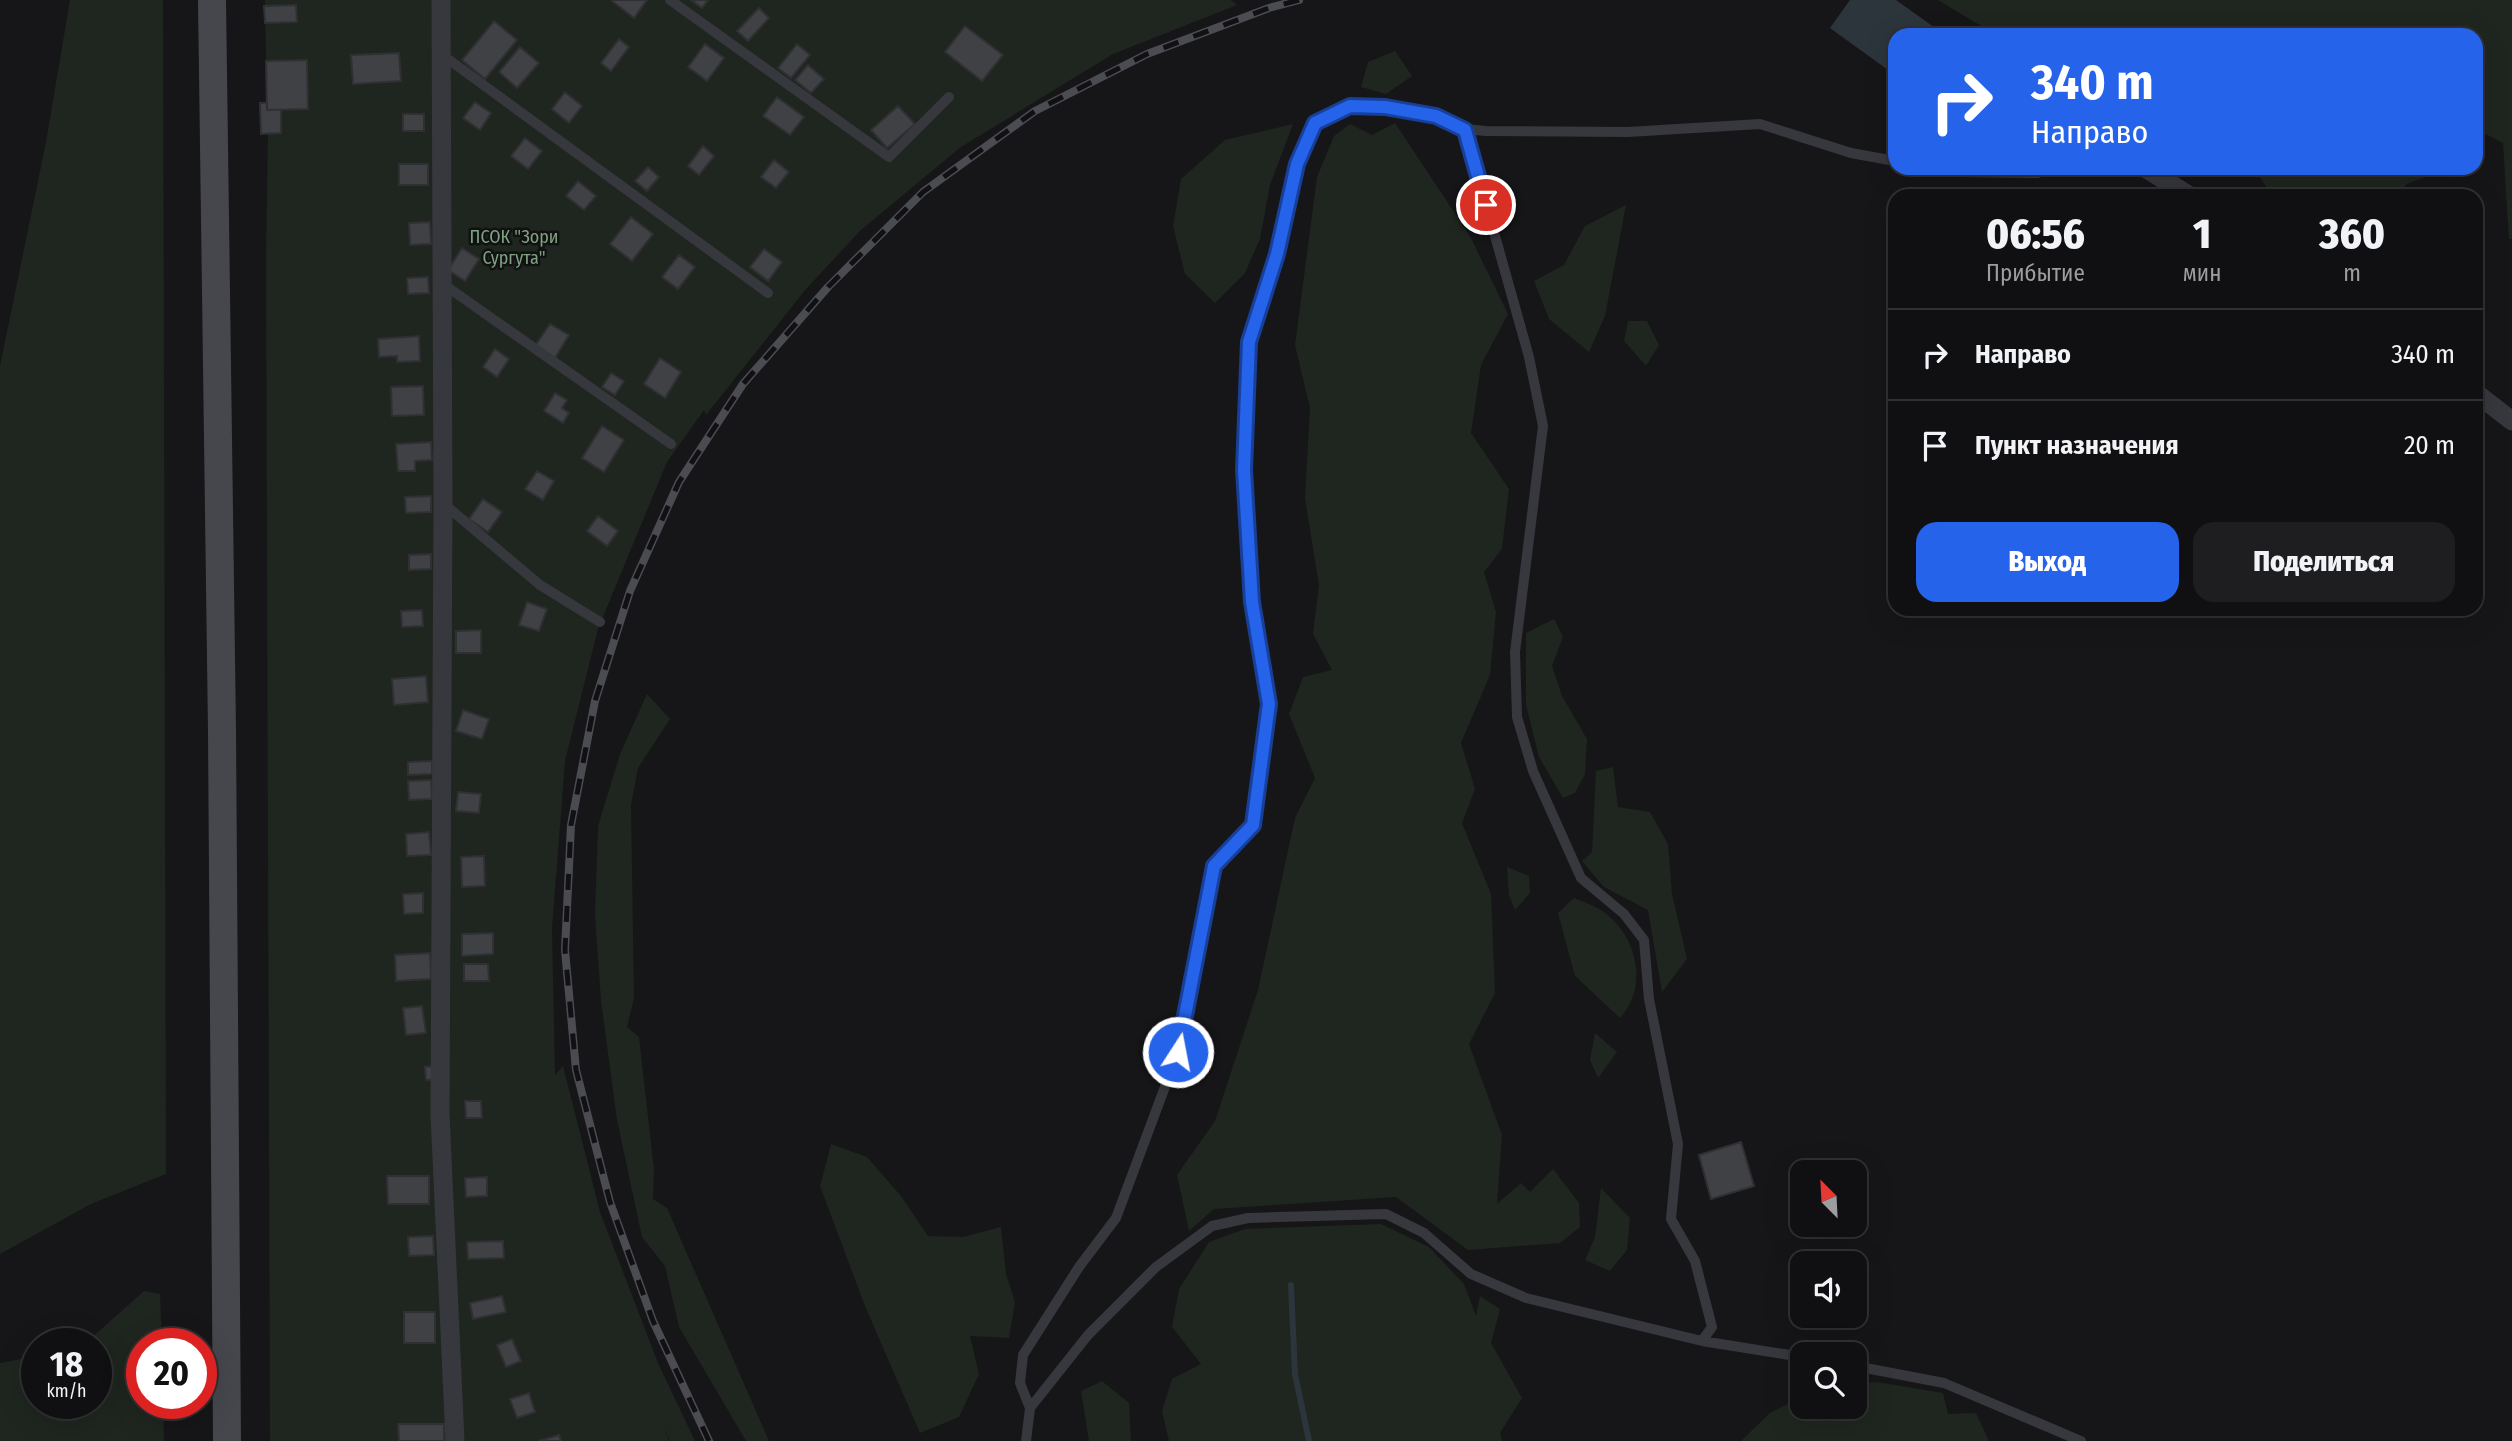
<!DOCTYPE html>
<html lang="ru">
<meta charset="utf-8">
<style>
:root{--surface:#101012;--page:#1e1e20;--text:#f1f3f6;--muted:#9c9d9f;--line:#303032;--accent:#2563eb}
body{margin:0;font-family:"Fira Sans Condensed",sans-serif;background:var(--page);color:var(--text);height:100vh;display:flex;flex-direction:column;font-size:26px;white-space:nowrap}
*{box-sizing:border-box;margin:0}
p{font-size:23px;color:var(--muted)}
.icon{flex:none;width:38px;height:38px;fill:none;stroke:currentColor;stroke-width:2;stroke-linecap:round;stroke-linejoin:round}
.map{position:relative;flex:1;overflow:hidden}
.drawer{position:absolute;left:1888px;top:189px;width:595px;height:427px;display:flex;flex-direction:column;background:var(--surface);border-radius:21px;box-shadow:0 7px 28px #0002,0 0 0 2px var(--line)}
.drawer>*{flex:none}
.top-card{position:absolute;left:1888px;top:28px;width:595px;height:147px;border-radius:21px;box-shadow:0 7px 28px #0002,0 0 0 2px var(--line);background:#2563eb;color:#fff;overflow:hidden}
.needle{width:46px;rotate:336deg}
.controls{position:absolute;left:1790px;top:1160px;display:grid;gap:14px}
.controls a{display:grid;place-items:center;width:77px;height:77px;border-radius:14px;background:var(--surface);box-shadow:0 7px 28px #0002,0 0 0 2px var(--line);font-size:35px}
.speed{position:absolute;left:21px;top:1328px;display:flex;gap:14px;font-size:35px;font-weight:700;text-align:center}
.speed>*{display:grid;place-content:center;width:91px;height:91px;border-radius:50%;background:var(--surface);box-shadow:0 7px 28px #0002,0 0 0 2px var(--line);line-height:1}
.speed small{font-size:18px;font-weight:400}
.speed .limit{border:10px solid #d22;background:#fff;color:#111}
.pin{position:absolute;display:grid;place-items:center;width:60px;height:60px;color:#fff;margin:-30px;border:4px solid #fff;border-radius:50%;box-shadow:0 2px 7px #0007}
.me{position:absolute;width:77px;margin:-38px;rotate:11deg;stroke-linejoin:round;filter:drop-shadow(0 0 5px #0008)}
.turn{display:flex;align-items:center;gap:24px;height:147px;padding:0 28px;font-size:32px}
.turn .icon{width:91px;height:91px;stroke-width:2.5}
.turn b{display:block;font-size:49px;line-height:60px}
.eta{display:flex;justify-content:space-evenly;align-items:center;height:119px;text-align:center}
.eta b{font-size:42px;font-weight:800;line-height:49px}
.button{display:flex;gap:14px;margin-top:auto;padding:14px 28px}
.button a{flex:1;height:80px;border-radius:21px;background:var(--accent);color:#fff;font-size:28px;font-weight:800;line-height:80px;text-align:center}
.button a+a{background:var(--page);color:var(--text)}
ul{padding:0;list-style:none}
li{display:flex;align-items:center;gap:21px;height:91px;padding:0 28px;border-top:2px solid var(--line)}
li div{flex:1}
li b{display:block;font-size:26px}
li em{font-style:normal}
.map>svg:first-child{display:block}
.green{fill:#1e261f}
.water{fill:#2c353c}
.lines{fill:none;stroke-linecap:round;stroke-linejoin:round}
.stream{stroke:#2c353c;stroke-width:6}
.building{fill:#404145;stroke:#303034;stroke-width:2}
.lane{stroke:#37383d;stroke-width:10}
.street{stroke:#37383d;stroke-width:19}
.secondary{stroke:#45474d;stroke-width:28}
.rail-casing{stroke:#4a4c52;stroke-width:8}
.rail{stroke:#111113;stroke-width:5;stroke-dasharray:16;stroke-linecap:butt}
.route-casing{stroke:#184099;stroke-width:18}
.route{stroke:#2563eb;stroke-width:12}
.labels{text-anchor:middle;stroke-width:5;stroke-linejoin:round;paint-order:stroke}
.park-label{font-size:18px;fill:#7fa381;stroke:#111113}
</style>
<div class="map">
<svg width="2512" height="1441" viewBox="0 0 2512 1441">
<rect width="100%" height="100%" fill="#161618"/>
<!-- green -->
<path class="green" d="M70,0H163L166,1174L91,1204L0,1254V366L46,142Z
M265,0H1231L1237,5L1113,54L961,147L861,230L806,289L706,415L704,410L667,462L598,629L565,761L552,929L555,1075L563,1066L600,1212L658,1363L695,1441H670L664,1428L669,1441H270L266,256L268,134L281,133V110H267Z
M1938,0H2512V239H2509L2503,143L2476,129V35H1996Z
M1395,51L1412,76L1386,94L1361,87L1368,62Z
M1395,123L1470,236L1508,314L1481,365L1471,433L1509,489L1502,549L1484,572L1496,612L1490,675L1461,743L1475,789L1462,823L1491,894L1495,993L1469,1044L1502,1135L1497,1204L1521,1183L1530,1192L1553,1169L1579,1203L1580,1227L1560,1243L1468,1250L1396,1197L1214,1209L1189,1231L1177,1175L1215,1121L1258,990L1295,818L1315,778L1289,714L1303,677L1332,670L1313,634L1319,585L1305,499L1310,408L1295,345L1317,177L1334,136L1350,124L1372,135Z
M1293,124L1270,185L1260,239L1245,273L1215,303L1185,274L1173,226L1181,179L1225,140Z
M2254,168H2449L2407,184L2397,196H2272Z
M1626,205L1605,316L1589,352L1549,319L1534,281L1564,265L1585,226Z
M1628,321H1647L1659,345L1646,366L1624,341Z
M1554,619L1563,637L1552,666L1562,696L1587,739L1585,774L1575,793L1563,798L1539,757L1526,705V633Z
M647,694L670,719L638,768L631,805L634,998L627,1027L639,1037L654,1170L653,1199L667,1208L769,1441H746L679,1327L665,1266L642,1237L617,1120L601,1001L595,915L598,826L620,754Z
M1613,767L1618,807L1650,812L1668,844L1672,894L1687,959L1662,992L1648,910L1604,887L1582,861L1592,852L1596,771Z
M1507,867L1529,876L1530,893L1515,910L1509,895Z
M1574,898C1583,902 1596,906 1604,912C1637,936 1649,987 1620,1018L1575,976L1558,913Z
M1595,1033L1617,1052L1598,1078L1590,1060Z
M831,1144L867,1157L901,1196L928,1236L963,1237L1001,1227L1006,1274L1015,1302L1009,1338L970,1336L979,1374L959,1417L920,1433L865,1306L820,1186Z
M1601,1188L1630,1218L1627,1250L1610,1271L1585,1260L1595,1237Z
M1381,1224L1429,1247L1464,1284L1476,1316L1480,1296L1500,1309L1491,1343L1522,1398L1500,1433L1502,1441H1169L1162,1411L1172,1379L1201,1364L1172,1327L1179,1289L1209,1242L1245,1229Z
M144,1291L160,1294L162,1344H142V1404H163L164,1441H0V1363L37,1356V1404H96V1344H75L89,1340Z
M1102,1381L1129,1403L1131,1441H1089L1081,1391Z
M1877,1382L1943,1393L1948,1414L1976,1413L1989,1441H1741L1770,1413L1802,1397V1407H1855V1384Z"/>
<!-- water -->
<path class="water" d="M1850,0H1896L1945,35H1895V75L1830,28Z"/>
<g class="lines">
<!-- stream -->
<path class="stream" d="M1291,1285L1295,1374L1309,1441"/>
</g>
<!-- building -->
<path class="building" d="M613,0H647L634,18L612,1Z
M691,0H708L702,8Z
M296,5L297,22L265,23L264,6Z
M759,8L769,18L748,41L737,31Z
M494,21L517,40L485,79L462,60Z
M965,26L1003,55L982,81L945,52Z
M619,39L629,47L611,71L601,63Z
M705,44L724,58L707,81L688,67Z
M797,44L810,55L791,78L778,68Z
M520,47L539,63L517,88L499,72Z
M399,53L401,81L353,84L351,55Z
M307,60L308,109L267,110L266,61Z
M808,65L824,79L811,93L795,80Z
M565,92L582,106L569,123L552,109Z
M777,97L804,117L790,135L763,116Z
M475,102L491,113L480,130L463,118Z
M260,103H267V110H281V133L261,134Z
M898,106L915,124L887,148L871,130Z
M403,114H424V131H403Z
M525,138L542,151L528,169L511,156Z
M703,146L714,156L699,175L688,166Z
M774,160L789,172L776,188L761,177Z
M399,164H428V185H399Z
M648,167L659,177L647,191L635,181Z
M578,181L596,196L584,210L566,196Z
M631,217L653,234L632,261L610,244Z
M430,222L431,244L410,245L409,223Z
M462,248L479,259L465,281L448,270Z
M764,249L782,262L768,281L750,267Z
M679,255L695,267L678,289L662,277Z
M428,277L429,293L408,294L407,278Z
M550,324L569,335L555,358L535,346Z
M419,336L420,361L397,362V356L379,357L378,339Z
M495,349L509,359L497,377L483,367Z
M660,358L681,372L665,398L644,384Z
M611,373L624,381L615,395L602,387Z
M423,386L424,415L392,416L391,387Z
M555,393L567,400L562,408L569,413L563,423L544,411Z
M602,426L624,440L604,472L582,458Z
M431,442L432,460L415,461V471H398L396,444Z
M537,471L554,481L543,500L525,489Z
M431,496V512L406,513L405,497Z
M483,499L502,512L488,532L469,519Z
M598,516L618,531L607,546L587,531Z
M431,554V569L409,570V555Z
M527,602L547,609L539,631L519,625Z
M422,610L423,626L402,627L401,611Z
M481,630V653H456V631Z
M426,676L428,702L394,705L392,679Z
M463,710L489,719L482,739L456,731Z
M432,761V774L408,775V762Z
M431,780L432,799L409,800L408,781Z
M458,792L481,794L479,813L456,811Z
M429,832L431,855L407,856L406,834Z
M484,856L485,886L462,887L461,857Z
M423,893V913L404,914L403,894Z
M493,933V954L462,956V934Z
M430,953L431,979L396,981L395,955Z
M464,964H488L489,981H464Z
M422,1006L426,1033L406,1035L403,1008Z
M436,1066L437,1079L426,1080L425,1067Z
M465,1101H481L482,1118H466Z
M1741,1142L1754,1186L1711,1199L1699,1155Z
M387,1176H429V1204H388Z
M487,1177V1196L466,1197L465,1178Z
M433,1236L434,1255L409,1256L408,1237Z
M503,1241L504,1258L468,1259L467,1242Z
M502,1296L506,1312L473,1319L470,1303Z
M404,1312H435V1343H404Z
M512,1339L521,1361L506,1367L497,1345Z
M529,1393L535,1412L517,1418L510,1399Z
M398,1424H444V1441H399Z
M559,1435L561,1441H539Z"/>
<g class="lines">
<!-- lane -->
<path class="lane" d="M670,0L889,157L949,97
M441,54L768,293
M1465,129L1529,357L1543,426L1515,652L1517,717L1533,771L1581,878L1624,914L1644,940L1649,999L1678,1144L1671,1219L1695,1261L1712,1327L1702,1341
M1937,168L1959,172L2038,173L2049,168
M443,284L671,444
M444,504L540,585L600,622
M1855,1366L1944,1383L2081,1441
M1030,1408L1020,1383L1023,1355L1079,1267L1116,1218L1178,1052L1214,866L1253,825L1269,704L1252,602L1244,470L1249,342L1277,254L1297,164L1315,123L1350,106L1385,107L1436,116L1465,129L1486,131L1628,132L1760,124L1851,153L1895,161
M1026,1441L1030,1408L1088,1335L1156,1267L1212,1226L1248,1218L1386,1214L1424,1233L1471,1274L1526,1298L1702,1341L1802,1357"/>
<!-- street -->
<path class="street" d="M441,0L443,504L440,1114L455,1441
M2145,168L2190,196
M2476,393L2512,421"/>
<!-- secondary -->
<path class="secondary" d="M212,0L222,731L227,1441"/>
<!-- rail casing -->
<g class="rail-casing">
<path id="rail" d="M709,1441L653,1321L610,1202L576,1070L565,950L571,825L595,701L630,591L679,482L743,384L828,287L923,192L1035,111L1147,54L1269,8L1299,0"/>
</g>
<!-- rail -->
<use href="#rail" class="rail"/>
</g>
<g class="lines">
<!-- route casing -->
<g class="route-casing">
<path id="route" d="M1178,1052L1214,866L1253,825L1269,704L1252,602L1244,470L1249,342L1277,254L1297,164L1315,123L1350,106L1385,107L1436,116L1465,130L1486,205"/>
</g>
<!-- route -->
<use href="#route" class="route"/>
</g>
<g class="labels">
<!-- park labels -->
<g class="park-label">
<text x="514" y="243">ПСОК "Зори<tspan x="514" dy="21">Сургута"</tspan></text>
</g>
</g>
</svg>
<div class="controls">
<a><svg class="needle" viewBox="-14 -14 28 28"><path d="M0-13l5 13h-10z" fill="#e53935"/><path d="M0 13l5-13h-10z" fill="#9c9d9f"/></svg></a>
<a><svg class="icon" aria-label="sound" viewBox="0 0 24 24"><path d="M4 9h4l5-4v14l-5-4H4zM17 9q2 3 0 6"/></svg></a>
<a><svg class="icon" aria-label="search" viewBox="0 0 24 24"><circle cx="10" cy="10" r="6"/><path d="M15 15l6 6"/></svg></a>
</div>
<div class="speed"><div>18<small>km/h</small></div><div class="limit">20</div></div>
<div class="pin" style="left:1486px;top:205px;background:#d93025"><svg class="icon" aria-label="arrive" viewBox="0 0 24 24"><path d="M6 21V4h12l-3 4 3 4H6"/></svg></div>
<svg class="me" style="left:1178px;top:1052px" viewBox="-20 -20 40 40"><circle r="17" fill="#2563eb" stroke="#fff" stroke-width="3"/><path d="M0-11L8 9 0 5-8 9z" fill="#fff"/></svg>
<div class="top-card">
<div class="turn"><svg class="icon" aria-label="right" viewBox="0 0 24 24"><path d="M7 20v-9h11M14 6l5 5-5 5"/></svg><div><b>340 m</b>Направо</div></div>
</div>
<section class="drawer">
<div class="eta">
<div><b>06:56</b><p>Прибытие</p></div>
<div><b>1</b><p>мин</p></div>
<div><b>360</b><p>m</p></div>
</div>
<ul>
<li><svg class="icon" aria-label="right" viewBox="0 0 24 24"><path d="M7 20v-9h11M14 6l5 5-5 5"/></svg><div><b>Направо</b></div><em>340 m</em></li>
<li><svg class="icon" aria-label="arrive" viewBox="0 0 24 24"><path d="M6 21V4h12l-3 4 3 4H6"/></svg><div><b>Пункт назначения</b></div><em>20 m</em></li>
</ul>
<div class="button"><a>Выход</a><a>Поделиться</a></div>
</section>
</div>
